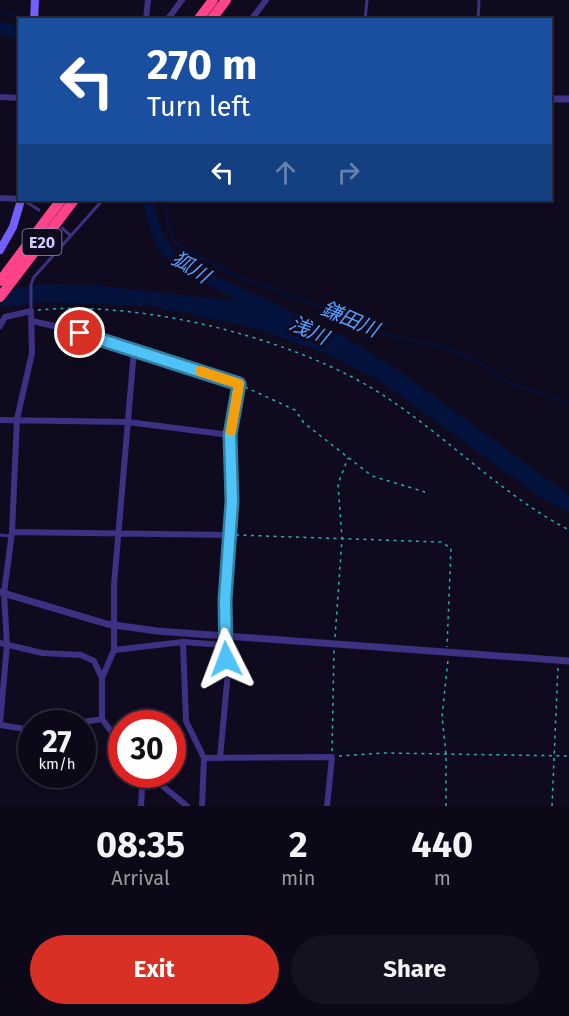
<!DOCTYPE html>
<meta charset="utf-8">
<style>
:root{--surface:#0c0817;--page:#151120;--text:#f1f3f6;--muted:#9a9aa1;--line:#2c2936;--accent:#d93025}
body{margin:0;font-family:"Fira Sans","Noto Sans JP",sans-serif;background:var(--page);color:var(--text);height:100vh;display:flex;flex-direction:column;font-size:22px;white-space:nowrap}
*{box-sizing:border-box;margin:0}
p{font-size:20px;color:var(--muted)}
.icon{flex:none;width:33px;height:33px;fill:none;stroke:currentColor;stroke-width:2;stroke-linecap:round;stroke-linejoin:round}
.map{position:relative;height:806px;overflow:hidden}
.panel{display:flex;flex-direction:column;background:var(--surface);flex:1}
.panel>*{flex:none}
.guide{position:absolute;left:18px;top:18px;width:534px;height:183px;border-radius:0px;box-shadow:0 2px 4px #0004,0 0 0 2px var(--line);background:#1a4fa0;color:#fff;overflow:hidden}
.speed{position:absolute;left:18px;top:710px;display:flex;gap:12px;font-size:30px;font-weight:700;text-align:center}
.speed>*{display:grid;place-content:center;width:78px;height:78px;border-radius:50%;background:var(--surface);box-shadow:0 2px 4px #0004,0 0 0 2px var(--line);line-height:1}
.speed small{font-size:15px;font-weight:400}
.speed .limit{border:9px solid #d22;background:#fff;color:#111}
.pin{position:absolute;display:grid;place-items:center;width:51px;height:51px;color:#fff;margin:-26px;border:3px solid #fff;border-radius:50%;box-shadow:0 2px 6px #0007}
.me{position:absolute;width:66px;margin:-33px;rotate:357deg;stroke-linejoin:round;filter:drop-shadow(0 0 4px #0008)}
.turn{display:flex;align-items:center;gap:21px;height:126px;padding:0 30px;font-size:27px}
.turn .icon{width:78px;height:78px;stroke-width:2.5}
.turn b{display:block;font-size:42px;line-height:51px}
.lanes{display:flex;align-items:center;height:57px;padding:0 30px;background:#0003;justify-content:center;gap:30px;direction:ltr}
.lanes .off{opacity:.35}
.eta{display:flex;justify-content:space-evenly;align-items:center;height:102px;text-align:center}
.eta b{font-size:36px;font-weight:700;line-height:42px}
.button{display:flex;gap:12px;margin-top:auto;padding:12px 30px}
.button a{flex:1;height:69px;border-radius:36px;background:var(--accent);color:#fff;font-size:24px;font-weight:700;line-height:69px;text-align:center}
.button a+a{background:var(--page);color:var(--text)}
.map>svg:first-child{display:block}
.water{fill:#04133d}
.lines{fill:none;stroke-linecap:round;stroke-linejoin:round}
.stream{stroke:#04133d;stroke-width:2}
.river{stroke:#04133d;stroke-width:12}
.path{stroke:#22b3b9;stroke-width:1.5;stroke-dasharray:3 4.5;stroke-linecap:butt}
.service{stroke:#3c3182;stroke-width:3}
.minor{stroke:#3c3182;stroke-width:6}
.tertiary{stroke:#3c3182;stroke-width:7}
.secondary{stroke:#735fff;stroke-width:8}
.motorway{stroke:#ff438a;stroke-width:10}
.route-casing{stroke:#337fa1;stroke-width:15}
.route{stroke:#4fc3f7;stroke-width:10}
.slow{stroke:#f59e0b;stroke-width:10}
.labels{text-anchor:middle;stroke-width:6;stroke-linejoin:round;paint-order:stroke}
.shield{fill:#100a1f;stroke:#988fbc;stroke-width:1.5}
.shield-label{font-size:16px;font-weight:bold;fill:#d3c8ff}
.water-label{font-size:20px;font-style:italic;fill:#56a0ff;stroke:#100a1f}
</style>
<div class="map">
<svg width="569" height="806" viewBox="0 0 569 806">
<rect width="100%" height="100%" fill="#100a1f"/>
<!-- water -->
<path class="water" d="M142,200H153C160,229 164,242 186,262L341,335L398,370L569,495V512L542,498L380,381L330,355L255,328L150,306L42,302L0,308V291L43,284L101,286L237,301C212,283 176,276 159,249C150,234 147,216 142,200Z"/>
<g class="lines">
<!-- stream -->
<path class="stream" d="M0,10L27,20
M164,200L168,225L175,243L228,272L337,313L373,331L447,348L475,360L512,384L569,402"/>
<!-- river -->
<path class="river" d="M0,27L20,34"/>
<!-- path -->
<path class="path" d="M38,310C143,300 301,339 389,399C450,440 504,496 569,530
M245,387L295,410L304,423L372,476L425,492
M236,535L441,542L451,548L447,647
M335,637L342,539L338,484L348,458
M332,751L334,650
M339,756L384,753L569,756
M446,806V755L442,716L448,660
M552,806L558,666"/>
<!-- service -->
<path class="service" d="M365,20L367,0
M478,20L479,0
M23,200L39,210
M62,228L70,235
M31,311V284L34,277L101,202
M0,535L11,536"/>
<!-- minor -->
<path class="minor" d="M146,20L148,0
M167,20L182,0
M251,20L266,0
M0,97L20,98
M0,198L20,199
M32,321L63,328L239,384L230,435L232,501L225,600L228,672L220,758
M0,326L5,317L31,311L32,353L17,419L12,532L4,593L7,645L0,723
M0,420L128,422L230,435
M12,532L230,535
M183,642L186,721L204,758L202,806
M0,643L42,653L81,655L94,661L102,678V719L122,746
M114,650L183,642L225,645
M102,678L114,650V585L134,350
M77,723L102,719
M0,725L32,730
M204,758L332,757L327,806
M148,774L187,806
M141,806L143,774"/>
<!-- tertiary -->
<path class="tertiary" d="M550,99H569
M0,592L107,624L157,631L569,661"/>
<!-- secondary -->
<path class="secondary" d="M34,20L35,0
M0,250L13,227L21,200"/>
<!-- motorway -->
<path class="motorway" d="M198,20L213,0
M211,20L226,0
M0,281L61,200
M0,297L74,200"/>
</g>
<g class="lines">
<!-- route casing -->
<g class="route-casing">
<path id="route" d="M80,333L239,384L230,435L232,501L225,600L226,659"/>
</g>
<!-- route -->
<use href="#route" class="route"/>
<!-- slow -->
<path class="slow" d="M200,371L239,384L231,431"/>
</g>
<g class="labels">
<!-- shield labels -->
<rect class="shield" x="22.5" y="229" width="39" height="26" rx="4.5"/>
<g class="shield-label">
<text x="42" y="248">E20</text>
</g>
<!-- water labels -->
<g class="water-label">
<text transform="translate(191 267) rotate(32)" y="7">狐川</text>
<text transform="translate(350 319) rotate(23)" y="7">鎌田川</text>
<text transform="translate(309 330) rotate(25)" y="7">浅川</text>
</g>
</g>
</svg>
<div class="speed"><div>27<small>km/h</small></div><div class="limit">30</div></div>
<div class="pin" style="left:80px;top:333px;background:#d93025"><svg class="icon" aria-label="arrive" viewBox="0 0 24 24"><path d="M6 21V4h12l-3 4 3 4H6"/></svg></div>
<svg class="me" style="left:226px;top:659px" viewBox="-20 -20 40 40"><path d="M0-17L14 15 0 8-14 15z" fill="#4fc3f7" stroke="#fff" stroke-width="4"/></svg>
<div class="guide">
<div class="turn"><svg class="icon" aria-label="left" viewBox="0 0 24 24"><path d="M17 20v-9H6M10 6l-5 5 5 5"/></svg><div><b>270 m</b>Turn left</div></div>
<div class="lanes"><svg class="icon" aria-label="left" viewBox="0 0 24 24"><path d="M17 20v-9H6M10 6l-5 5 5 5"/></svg><svg class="icon off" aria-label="ahead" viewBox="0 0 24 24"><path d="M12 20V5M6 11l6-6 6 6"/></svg><svg class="icon off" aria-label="right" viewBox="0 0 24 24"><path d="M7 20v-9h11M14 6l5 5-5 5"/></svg></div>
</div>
</div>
<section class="panel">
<div class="eta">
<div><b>08:35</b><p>Arrival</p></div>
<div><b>2</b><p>min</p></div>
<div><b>440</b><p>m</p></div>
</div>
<div class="button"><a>Exit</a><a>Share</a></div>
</section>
